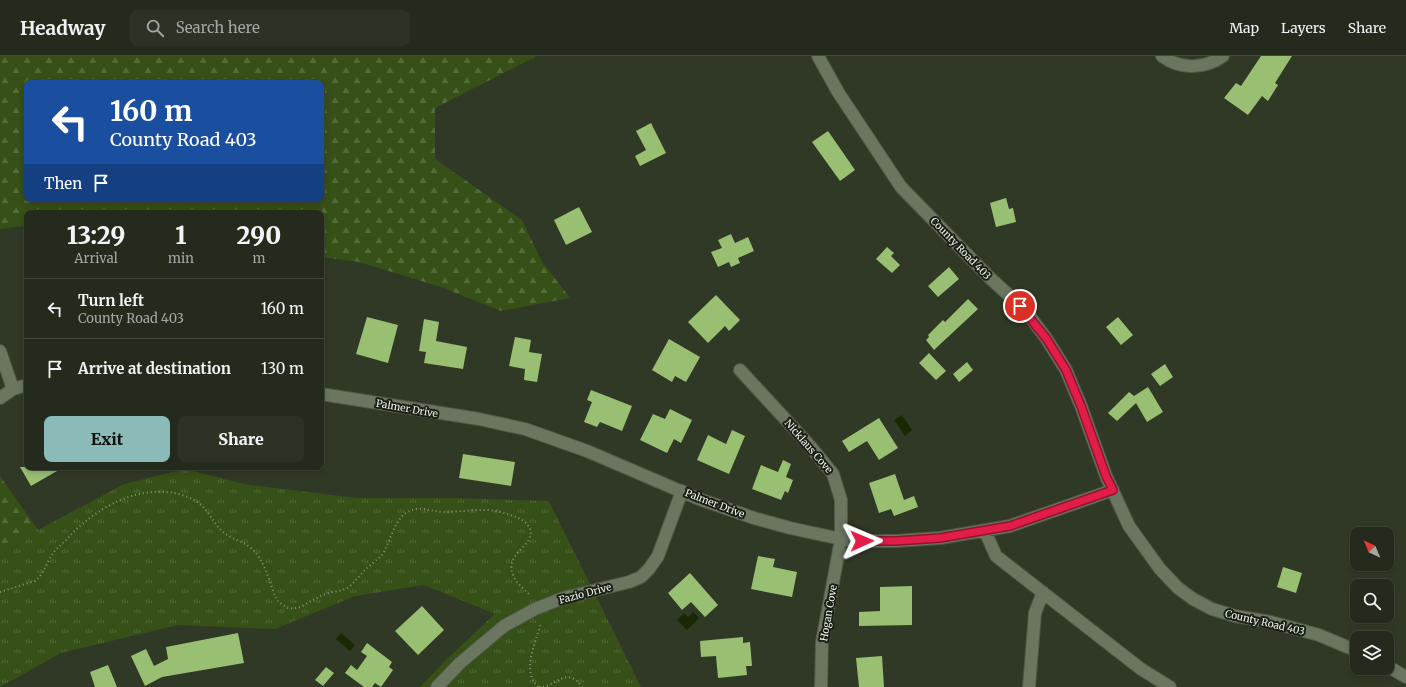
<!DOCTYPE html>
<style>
:root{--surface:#242b1c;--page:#2c3325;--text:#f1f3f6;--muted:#a3a7a3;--line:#41473b;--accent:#8bbbb9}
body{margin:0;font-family:Merriweather,serif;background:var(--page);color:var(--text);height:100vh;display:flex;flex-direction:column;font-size:15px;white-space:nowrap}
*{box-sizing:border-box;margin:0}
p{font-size:13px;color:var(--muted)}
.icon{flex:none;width:22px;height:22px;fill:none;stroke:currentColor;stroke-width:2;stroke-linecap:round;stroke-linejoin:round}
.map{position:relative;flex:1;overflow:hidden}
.sheet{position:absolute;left:24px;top:154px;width:300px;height:260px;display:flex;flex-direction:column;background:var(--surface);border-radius:8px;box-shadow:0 2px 6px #0003,0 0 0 1px var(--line)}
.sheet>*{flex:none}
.banner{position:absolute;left:24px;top:24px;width:300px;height:122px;border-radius:8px;box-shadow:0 2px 6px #0003,0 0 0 1px var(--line);background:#1a4fa0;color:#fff;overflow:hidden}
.needle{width:26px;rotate:316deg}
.tools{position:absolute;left:1350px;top:471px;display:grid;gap:8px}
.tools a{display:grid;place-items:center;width:44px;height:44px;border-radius:8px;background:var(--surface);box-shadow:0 2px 6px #0003,0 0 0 1px var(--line);font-size:20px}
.pin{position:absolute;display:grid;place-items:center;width:34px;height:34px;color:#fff;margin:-17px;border:2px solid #fff;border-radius:50%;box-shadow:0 1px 4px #0007}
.me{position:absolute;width:44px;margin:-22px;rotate:89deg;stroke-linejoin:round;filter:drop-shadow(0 0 3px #0008)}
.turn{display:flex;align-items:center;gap:14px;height:84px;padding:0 20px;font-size:18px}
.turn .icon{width:52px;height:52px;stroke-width:2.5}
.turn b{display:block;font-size:28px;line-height:34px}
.then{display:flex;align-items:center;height:38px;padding:0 20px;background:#0003;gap:8px;font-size:15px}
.eta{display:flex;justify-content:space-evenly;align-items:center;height:68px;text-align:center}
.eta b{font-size:24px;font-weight:800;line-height:28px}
.cta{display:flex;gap:8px;margin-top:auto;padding:8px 20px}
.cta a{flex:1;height:46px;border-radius:8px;background:var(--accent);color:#111;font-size:16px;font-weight:800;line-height:46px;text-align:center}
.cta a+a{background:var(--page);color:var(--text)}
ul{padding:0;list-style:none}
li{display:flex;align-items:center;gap:12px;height:60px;padding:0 20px;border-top:1px solid var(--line)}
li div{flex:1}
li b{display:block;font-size:15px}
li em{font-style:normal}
header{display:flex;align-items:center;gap:24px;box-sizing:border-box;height:56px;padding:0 20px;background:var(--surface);border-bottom:1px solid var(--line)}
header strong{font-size:19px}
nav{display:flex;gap:22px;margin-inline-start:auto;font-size:14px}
.search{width:280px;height:36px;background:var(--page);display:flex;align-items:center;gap:10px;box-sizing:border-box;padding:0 14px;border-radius:8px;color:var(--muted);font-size:15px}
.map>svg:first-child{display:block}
.grass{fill:url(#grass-tufts)}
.forest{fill:url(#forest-firs);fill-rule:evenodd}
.water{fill:#192a02}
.building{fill:#98bf72}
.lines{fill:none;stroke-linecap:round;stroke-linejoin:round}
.minor-casing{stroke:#4e5846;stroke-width:14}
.path{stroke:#8b9383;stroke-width:2;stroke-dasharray:1 3;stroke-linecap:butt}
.minor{stroke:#6a7660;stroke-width:12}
.route-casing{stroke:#92132f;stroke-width:10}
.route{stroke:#e11d48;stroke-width:7}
.labels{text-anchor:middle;stroke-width:4;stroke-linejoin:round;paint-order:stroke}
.street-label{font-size:10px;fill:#ecf3e7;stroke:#1a1f16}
</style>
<header>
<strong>Headway</strong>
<div class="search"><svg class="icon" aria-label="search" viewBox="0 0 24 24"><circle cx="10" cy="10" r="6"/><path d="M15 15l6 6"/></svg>Search here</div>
<nav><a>Map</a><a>Layers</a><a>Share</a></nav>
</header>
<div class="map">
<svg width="1406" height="631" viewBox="0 0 1406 631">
<defs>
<pattern id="grass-tufts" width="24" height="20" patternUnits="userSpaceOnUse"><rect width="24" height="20" fill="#365017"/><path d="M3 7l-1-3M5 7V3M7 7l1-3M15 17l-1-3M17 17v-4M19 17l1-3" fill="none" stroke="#536a39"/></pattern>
<pattern id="forest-firs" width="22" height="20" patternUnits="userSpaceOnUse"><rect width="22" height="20" fill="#365017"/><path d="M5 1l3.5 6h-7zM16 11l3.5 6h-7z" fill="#536a39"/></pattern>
</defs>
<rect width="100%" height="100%" fill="#303926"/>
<!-- grass -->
<path class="grass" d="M185,413L249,429L357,442H455L549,445L641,631H420L448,602L495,558L424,529L355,540L275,573L178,569L61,597L0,631V501L38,474L124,428Z"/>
<!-- forest -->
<path class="forest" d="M0,0H537L435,52V103L522,164L541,204L570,242L501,255L441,231L359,206L321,201V157H27V177L23,170L0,173ZM27,27H321V143H27Z
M0,420L38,474L0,501Z"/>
<!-- water -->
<path class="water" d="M902,359L912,374L905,380L894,364Z
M693,556L699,562L687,574L677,564L684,557L688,561Z
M341,577L355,589L350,595L336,583Z"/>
<!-- building -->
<path class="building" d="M1261,0H1292L1275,27L1278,29L1268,45L1262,40L1248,59L1224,42L1236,27L1241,30Z
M651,67L666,97L640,110L635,100L646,94L636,75Z
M828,75L855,114L840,125L812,86Z
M1006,142L1009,153L1013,152L1016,166L996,171L990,147Z
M579,151L592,176L566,189L554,164Z
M731,178L735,187L748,181L754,195L738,202L740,207L731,211L729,206L718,211L711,196L722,192L718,184Z
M887,191L894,197L891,200L900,209L892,217L876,203Z
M949,211L959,223L938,241L928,230Z
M716,239L740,264L729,275L725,270L708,287L688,266Z
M968,243L978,253L934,294L926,284L929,281L928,279L943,264L945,266Z
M367,261L398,269L388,307L356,298Z
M1118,261L1133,279L1121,289L1106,271Z
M424,263L439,266L436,285L467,291L463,313L424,307L426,296L419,295Z
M515,281L531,284L529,296L542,298L537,326L524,324L525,313L509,310Z
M669,283L700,301L686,326L675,320L672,326L652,314Z
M929,297L946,315L936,324L919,307Z
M967,306L973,314L959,326L953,318Z
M1165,308L1173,321L1160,330L1151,318Z
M1148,331L1163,356L1147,366L1136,347L1117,365L1108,357L1129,336L1134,340Z
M591,334L632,350L622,375L600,366L597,371L584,366L592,346L587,344Z
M670,353L692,364L681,387L674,383L667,397L640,384L653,358L665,363Z
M879,362L898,392L879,404L867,385L849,396L842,385Z
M732,374L745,380L729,418L697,404L708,379L726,388Z
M463,398L515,406L511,430L459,422Z
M783,404L791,408L786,421L793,424L788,437L785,435L781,444L752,433L761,409L778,416Z
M20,411H64L31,430Z
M895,418L904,444L914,440L918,451L894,460L891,453L879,457L869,427Z
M758,500L775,503L773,511L797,516L792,541L751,533Z
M1283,511L1302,517L1296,537L1277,531Z
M690,517L718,549L705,561L691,546L682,554L668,537Z
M912,530V569L859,570V556L880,555V531Z
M422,550L444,574L418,599L395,575Z
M238,577L244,607L162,621L145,630L131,600L146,593L154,610L168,603L166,591Z
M743,581V587L750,586L752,610H746L747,619L718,622L716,600L701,601L700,585Z
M367,587L392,606L389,611L393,614L381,631L375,627L372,631H364L345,617L351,609L357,614L367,600L361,596Z
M882,600L884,631H859L856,602Z
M108,609L117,631H95L90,616Z
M326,611L334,617L323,630L315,624Z"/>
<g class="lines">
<!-- minor casing -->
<g class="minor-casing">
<path id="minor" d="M818,0L838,36L901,131L990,222L1025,254L1046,282L1066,314L1081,350L1106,420L1129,470L1160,513L1178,532L1193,543L1212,553L1235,560L1271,566L1319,579L1357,595
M1162,0C1180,14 1205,13 1223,0
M0,295L13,333
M740,314L810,390L833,418L841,444V483L822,586L821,631
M321,338L479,363L525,373L587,395L699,443L754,462L790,472L841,483L862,485H896L940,482L1010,470L1113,434
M0,342L13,333L27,329
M985,475L996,500L1141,613L1170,631
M1387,610L1406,621
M437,631L460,607L504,570L535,553L563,542L629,526L641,521L649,513L658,500L682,435
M1029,631L1035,557L1043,536"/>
</g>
<!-- path -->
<path class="path" d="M0,536L35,525C44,518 47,506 53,497C57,492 62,488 66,484C94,453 136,428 179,438C185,440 191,442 196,445C206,451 212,464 220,473C229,483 241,484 251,492C264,502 270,527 276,543C294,563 305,546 323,539C331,535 341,536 349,531C356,524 362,517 368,511C373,507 378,503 382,499C390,488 394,464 406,457C419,448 430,456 444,456C461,456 479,452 496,455C502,456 508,458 513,460C520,462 527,466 530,473C536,490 502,497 514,521C517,528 525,534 530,539
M538,631C521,615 536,586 541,567
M539,631C557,631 566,609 582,631"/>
<!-- minor -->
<use href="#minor" class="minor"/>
</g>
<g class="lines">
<!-- route casing -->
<g class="route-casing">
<path id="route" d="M862,485H896L940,482L1010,470L1113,434L1106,420L1081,350L1066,314L1046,282L1020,250"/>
</g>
<!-- route -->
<use href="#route" class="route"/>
</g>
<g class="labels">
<!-- street labels -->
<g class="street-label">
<text transform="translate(961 192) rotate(46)" y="4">County Road 403</text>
<text transform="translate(407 352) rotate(10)" y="4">Palmer Drive</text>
<text transform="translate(809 390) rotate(49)" y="4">Nicklaus Cove</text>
<text transform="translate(715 447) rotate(21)" y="4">Palmer Drive</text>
<text transform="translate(585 537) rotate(-15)" y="4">Fazio Drive</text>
<text transform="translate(828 557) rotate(-80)" y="4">Hogan Cove</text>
<text transform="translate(1265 566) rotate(13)" y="4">County Road 403</text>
</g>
</g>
</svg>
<div class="tools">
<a><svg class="needle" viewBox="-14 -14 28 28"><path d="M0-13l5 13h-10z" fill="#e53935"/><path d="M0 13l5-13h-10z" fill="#a3a7a3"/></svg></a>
<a><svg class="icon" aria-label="search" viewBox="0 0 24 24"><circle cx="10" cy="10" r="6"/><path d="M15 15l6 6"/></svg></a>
<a><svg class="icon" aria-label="layers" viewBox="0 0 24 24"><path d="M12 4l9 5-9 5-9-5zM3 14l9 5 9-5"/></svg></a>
</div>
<div class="pin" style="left:1020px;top:250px;background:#d93025"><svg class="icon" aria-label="arrive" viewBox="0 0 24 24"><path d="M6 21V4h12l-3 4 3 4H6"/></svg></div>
<svg class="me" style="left:862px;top:485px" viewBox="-20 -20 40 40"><path d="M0-17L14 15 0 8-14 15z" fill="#e11d48" stroke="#fff" stroke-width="4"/></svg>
<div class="banner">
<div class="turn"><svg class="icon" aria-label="left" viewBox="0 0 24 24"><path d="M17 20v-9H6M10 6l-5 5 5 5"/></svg><div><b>160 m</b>County Road 403</div></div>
<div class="then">Then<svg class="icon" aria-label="arrive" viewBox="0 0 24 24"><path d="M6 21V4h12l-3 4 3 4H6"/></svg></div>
</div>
<section class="sheet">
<div class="eta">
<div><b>13:29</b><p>Arrival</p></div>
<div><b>1</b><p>min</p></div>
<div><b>290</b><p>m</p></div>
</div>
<ul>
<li><svg class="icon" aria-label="left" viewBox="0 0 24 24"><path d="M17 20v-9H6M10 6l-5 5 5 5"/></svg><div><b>Turn left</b><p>County Road 403</p></div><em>160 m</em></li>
<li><svg class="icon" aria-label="arrive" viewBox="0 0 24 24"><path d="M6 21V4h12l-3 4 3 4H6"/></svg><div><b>Arrive at destination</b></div><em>130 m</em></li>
</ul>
<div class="cta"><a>Exit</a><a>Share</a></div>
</section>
</div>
